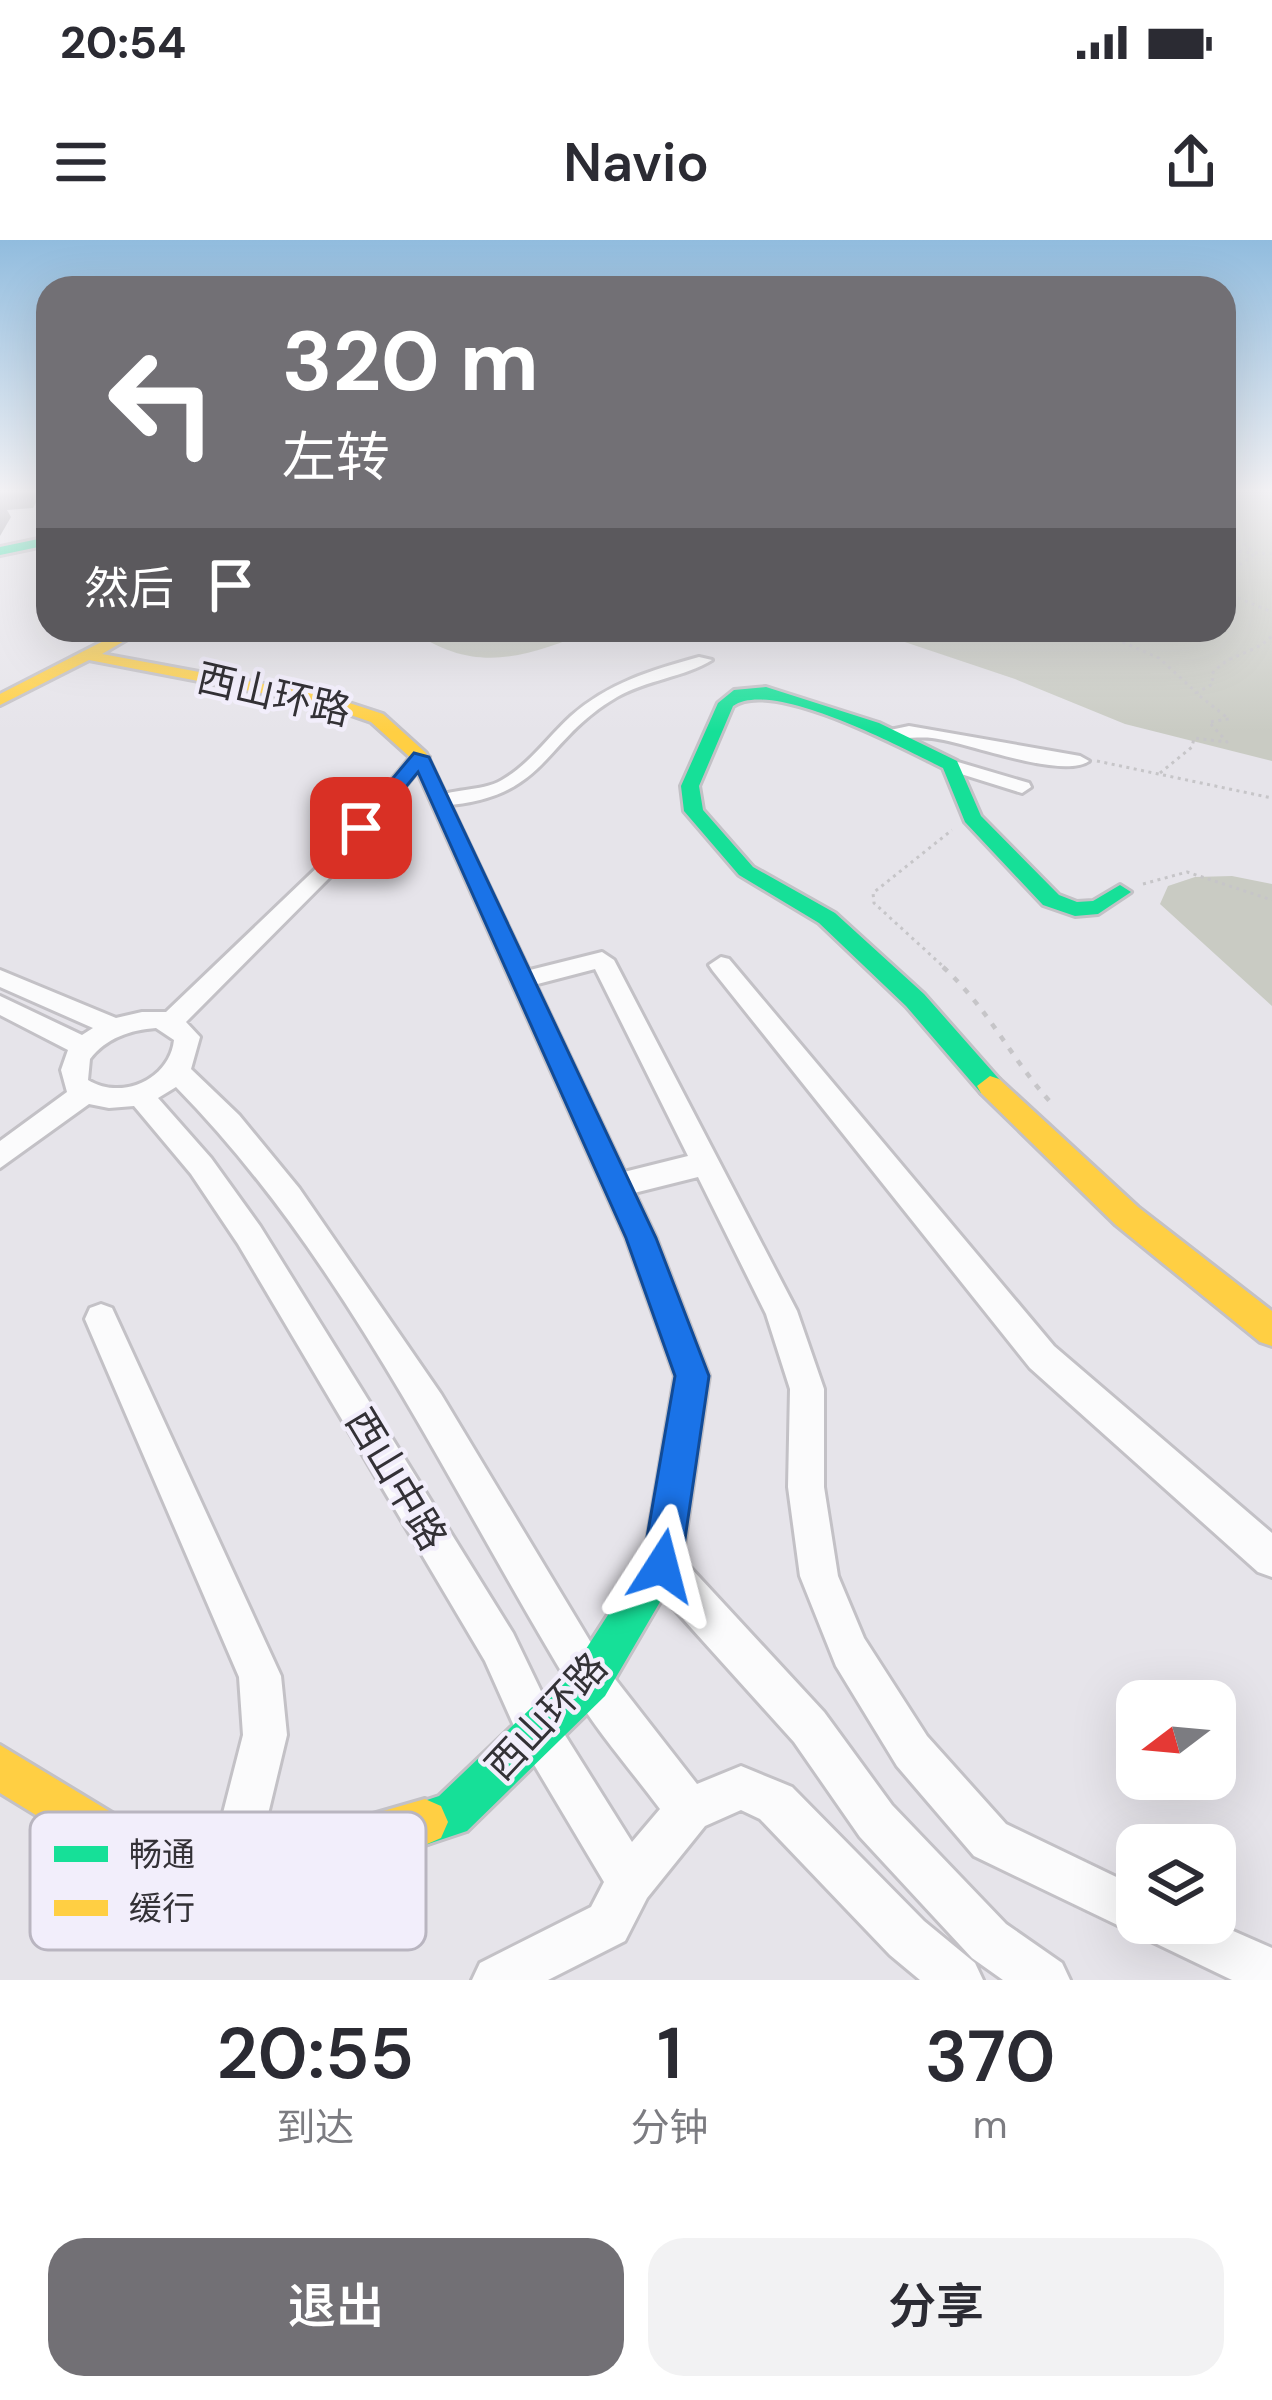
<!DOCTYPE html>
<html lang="zh">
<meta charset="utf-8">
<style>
:root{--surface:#fff;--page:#f2f2f3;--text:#2b2b33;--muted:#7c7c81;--accent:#727075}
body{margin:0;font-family:"DM Sans","Noto Sans SC",sans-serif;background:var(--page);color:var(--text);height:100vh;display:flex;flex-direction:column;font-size:45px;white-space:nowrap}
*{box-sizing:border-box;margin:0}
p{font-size:39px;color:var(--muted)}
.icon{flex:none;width:66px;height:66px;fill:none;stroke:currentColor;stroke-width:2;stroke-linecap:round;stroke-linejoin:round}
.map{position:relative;height:1740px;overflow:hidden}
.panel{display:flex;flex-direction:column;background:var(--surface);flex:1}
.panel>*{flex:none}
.guide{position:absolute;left:36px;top:36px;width:1200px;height:366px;border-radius:36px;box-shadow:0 12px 48px #0002;background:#727075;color:#fff;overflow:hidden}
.needle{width:78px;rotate:254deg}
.buttons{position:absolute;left:1116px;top:1440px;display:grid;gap:24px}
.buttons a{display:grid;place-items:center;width:120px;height:120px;border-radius:24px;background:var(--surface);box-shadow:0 12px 48px #0002;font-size:60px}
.pin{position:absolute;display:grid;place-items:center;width:102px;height:102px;color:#fff;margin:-51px;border-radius:24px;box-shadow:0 6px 18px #0006}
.me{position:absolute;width:132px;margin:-66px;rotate:9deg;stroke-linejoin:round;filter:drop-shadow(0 0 9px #0008)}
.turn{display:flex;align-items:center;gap:42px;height:252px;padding:0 48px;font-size:54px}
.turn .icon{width:156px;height:156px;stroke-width:2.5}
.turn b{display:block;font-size:84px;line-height:102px}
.then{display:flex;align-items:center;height:114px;padding:0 48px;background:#0003;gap:24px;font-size:45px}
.eta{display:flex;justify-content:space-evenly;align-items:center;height:204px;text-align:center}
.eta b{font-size:72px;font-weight:600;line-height:84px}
.cta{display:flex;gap:24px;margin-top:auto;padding:24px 48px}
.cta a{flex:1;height:138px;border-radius:36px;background:var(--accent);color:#fff;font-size:48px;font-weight:600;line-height:138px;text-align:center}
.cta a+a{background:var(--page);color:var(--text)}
.status{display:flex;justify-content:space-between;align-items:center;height:84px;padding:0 60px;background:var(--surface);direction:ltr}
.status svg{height:33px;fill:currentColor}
header{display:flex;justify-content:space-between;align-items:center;height:156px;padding:0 48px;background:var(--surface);font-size:54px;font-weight:600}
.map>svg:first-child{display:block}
.green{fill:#c9cbc3}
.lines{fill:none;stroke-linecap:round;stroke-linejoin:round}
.street-casing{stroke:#c3c1c6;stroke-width:6}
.fast-casing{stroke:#c3c1c6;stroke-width:6}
.slow-casing{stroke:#c3c1c6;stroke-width:6}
.path-far1{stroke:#c6c5c8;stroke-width:3;stroke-dasharray:3 4.5;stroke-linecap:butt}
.path{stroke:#c6c5c8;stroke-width:4.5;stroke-dasharray:6 9;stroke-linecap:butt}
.street{fill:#fbfbfc;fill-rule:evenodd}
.fast{fill:#16e098;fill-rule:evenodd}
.slow{fill:#ffcf43;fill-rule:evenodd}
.shaded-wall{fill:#908e94}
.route{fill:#1a73e8;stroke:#114b97;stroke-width:3}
.labels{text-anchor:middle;stroke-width:9;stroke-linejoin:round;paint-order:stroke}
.near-street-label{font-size:39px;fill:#333136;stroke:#f2eefb}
.key{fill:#f2eefb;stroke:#b9b5c0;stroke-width:3}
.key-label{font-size:33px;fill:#333136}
</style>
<div class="status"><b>20:54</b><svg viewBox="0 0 49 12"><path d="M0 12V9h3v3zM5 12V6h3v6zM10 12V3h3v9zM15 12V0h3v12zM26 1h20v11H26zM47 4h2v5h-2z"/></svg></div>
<header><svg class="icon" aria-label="menu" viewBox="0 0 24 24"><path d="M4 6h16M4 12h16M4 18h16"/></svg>Navio<svg class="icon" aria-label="share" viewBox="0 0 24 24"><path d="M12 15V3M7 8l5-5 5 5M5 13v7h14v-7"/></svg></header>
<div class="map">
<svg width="1272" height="1740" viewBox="0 0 1272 1740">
<rect width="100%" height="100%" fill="#e6e4ea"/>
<!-- green -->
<path class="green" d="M1224,249H1272V521L1125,484L1015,439L869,390H1224Z
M411,390H592C526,418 474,435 411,390Z
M1232,636L1272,644V766L1160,664L1168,646L1195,637Z"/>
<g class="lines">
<!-- street casing -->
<g class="street-casing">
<path id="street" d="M699,417L712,420C685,437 646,440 617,457C540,502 549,558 441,566L431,560C450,547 480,553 502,540C530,524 548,497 571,476C608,443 652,430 699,417Z
M909,486L1080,516L1089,521C1062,540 967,502 932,498C914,496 890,502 876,493Z
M420,512L429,517L339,628L186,782L200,797L191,829L239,875L299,948L441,1154L605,1426L697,1544L741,1526L792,1547L924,1681L975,1723L983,1740H920L890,1715L760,1579L741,1570L705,1586L647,1658L625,1701L548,1740H472L480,1723L591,1667L604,1642L523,1506L485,1421L238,1004L191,934L134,866L109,868L89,864L0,928V901L67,852L61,830L68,810L0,775V756L82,795L93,788L0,747V730L116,778L142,772H166L325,620L414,513ZM156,788L174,800C170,839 122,861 88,840L90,819C106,798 130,790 156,788ZM176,847C346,1020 448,1246 573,1451C598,1493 631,1530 660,1569L632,1602L553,1476L513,1393L260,986L211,918L158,858Z
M951,520L1029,543L1031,547L1022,553L945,529V521Z
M602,712L614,720L797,1071L824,1149V1247L838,1336L864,1398L927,1496L1006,1584L1137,1647V1683H1215L1272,1708V1740H1232L974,1616L897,1526L836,1426L800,1336L788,1247L790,1149L766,1074L698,937L618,957L608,954L604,945L608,936L688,916L595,729L526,747L514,739L518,733Z
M721,717L729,719L1054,1106L1272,1293V1337L1258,1332L1030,1128L713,731L709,725Z
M101,1064L112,1068L281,1436L287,1495L257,1620L250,1636L234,1643L218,1636L211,1620L243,1495L239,1437L85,1079L90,1068Z
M662,1307L676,1312L824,1472L892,1565L1006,1684L1062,1723L1070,1740H1003L972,1718L860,1597L794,1502L648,1340L643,1326L648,1312Z"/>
</g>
<!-- fast casing -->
<g class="fast-casing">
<path id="fast" d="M48,297V305L0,315V307Z
M766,447L879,483L957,521L981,576L1059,655L1077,662L1093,661L1120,645L1131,652L1098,674L1075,676L1043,665L965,582L943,528C902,508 772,438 733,466L699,546L703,570L753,627L835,673L924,754L999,839L1003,846L999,853H981L906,766L819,683L739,635L684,571L681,546L718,463L734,450Z
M575,845L588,855L656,998L709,1136L681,1326L605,1456L467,1591L425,1605L409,1598L402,1582L409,1566L439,1556L575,1426L644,1319L675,1136L626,998L562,855Z"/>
</g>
<!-- slow casing -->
<g class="slow-casing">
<path id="slow" d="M125,390H143L102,414L328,456L383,474L426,513L588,855L584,862L575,865L562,855L412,519L371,482L319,464L89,420L0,465V454Z
M990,836L999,839L1138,967L1272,1071V1106L1260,1102L1116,985L981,853L977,846Z
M0,1505L119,1577L269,1604L425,1559L441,1566L448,1582L441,1598L425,1605L269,1650L111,1621L0,1553Z"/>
</g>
<!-- path-far1 -->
<path class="path-far1" d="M1224,291L1256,313L1272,314
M1224,309L1250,313
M1224,325L1241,324L1256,313
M1224,352L1272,372
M1095,390L1159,418L1196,452
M1097,521L1272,558
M1160,533L1192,507L1194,498L1227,502L1209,482L1229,479L1196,453L1213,444L1212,434C1228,413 1253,415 1272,396
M1143,644L1187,632L1272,660
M947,730L874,663L873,653L952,590"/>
<!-- path -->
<path class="path" d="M943,727C991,771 1011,820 1054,866"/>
<!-- street -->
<use href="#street" class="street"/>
<!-- fast -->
<use href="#fast" class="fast"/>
<!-- slow -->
<use href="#slow" class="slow"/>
</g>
<!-- shaded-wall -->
<path class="shaded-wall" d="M0,249H34L38,258L33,268L7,270L11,277L0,296Z"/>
<!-- sky -->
<linearGradient id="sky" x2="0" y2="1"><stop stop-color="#91bcde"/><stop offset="0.51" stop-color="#f4f3f6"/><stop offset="1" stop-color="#f4f3f6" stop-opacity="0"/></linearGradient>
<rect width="1272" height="492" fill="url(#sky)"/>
<!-- route -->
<path class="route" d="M414,513L429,517L656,998L709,1136L681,1326L676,1340L662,1346L648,1340L642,1326L675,1136L626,998L418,532L368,593L351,588Z"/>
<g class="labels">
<!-- near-street labels -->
<g class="near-street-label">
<text transform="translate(274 454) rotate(13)" y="14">西山环路</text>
<text transform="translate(397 1239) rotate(59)" y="14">西山中路</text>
<text transform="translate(546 1476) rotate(-47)" y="14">西山环路</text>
</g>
</g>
<!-- legend -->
<rect x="30" y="1572" width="396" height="138" rx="18" class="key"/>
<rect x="54" y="1606" width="54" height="16" fill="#16e098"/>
<rect x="54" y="1660" width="54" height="16" fill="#ffcf43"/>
<g class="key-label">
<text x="129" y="1626">畅通</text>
<text x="129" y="1680">缓行</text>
</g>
</svg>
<div class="buttons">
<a><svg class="needle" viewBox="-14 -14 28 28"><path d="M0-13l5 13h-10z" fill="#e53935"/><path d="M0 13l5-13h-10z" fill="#7c7c81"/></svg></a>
<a><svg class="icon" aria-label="layers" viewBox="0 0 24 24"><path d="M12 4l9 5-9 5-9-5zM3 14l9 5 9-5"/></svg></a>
</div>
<div class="pin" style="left:361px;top:588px;background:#d93025"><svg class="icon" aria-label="arrive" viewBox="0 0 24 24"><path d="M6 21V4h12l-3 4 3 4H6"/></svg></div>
<svg class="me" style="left:662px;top:1326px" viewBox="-20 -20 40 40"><path d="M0-17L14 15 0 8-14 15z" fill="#1a73e8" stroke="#fff" stroke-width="4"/></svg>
<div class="guide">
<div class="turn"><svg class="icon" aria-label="left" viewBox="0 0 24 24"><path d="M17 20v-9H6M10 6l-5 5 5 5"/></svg><div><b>320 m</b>左转</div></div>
<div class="then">然后<svg class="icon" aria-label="arrive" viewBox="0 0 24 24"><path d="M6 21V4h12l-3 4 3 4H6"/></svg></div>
</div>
</div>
<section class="panel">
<div class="eta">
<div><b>20:55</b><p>到达</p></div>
<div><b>1</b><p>分钟</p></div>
<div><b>370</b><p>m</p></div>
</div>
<div class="cta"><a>退出</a><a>分享</a></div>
</section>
